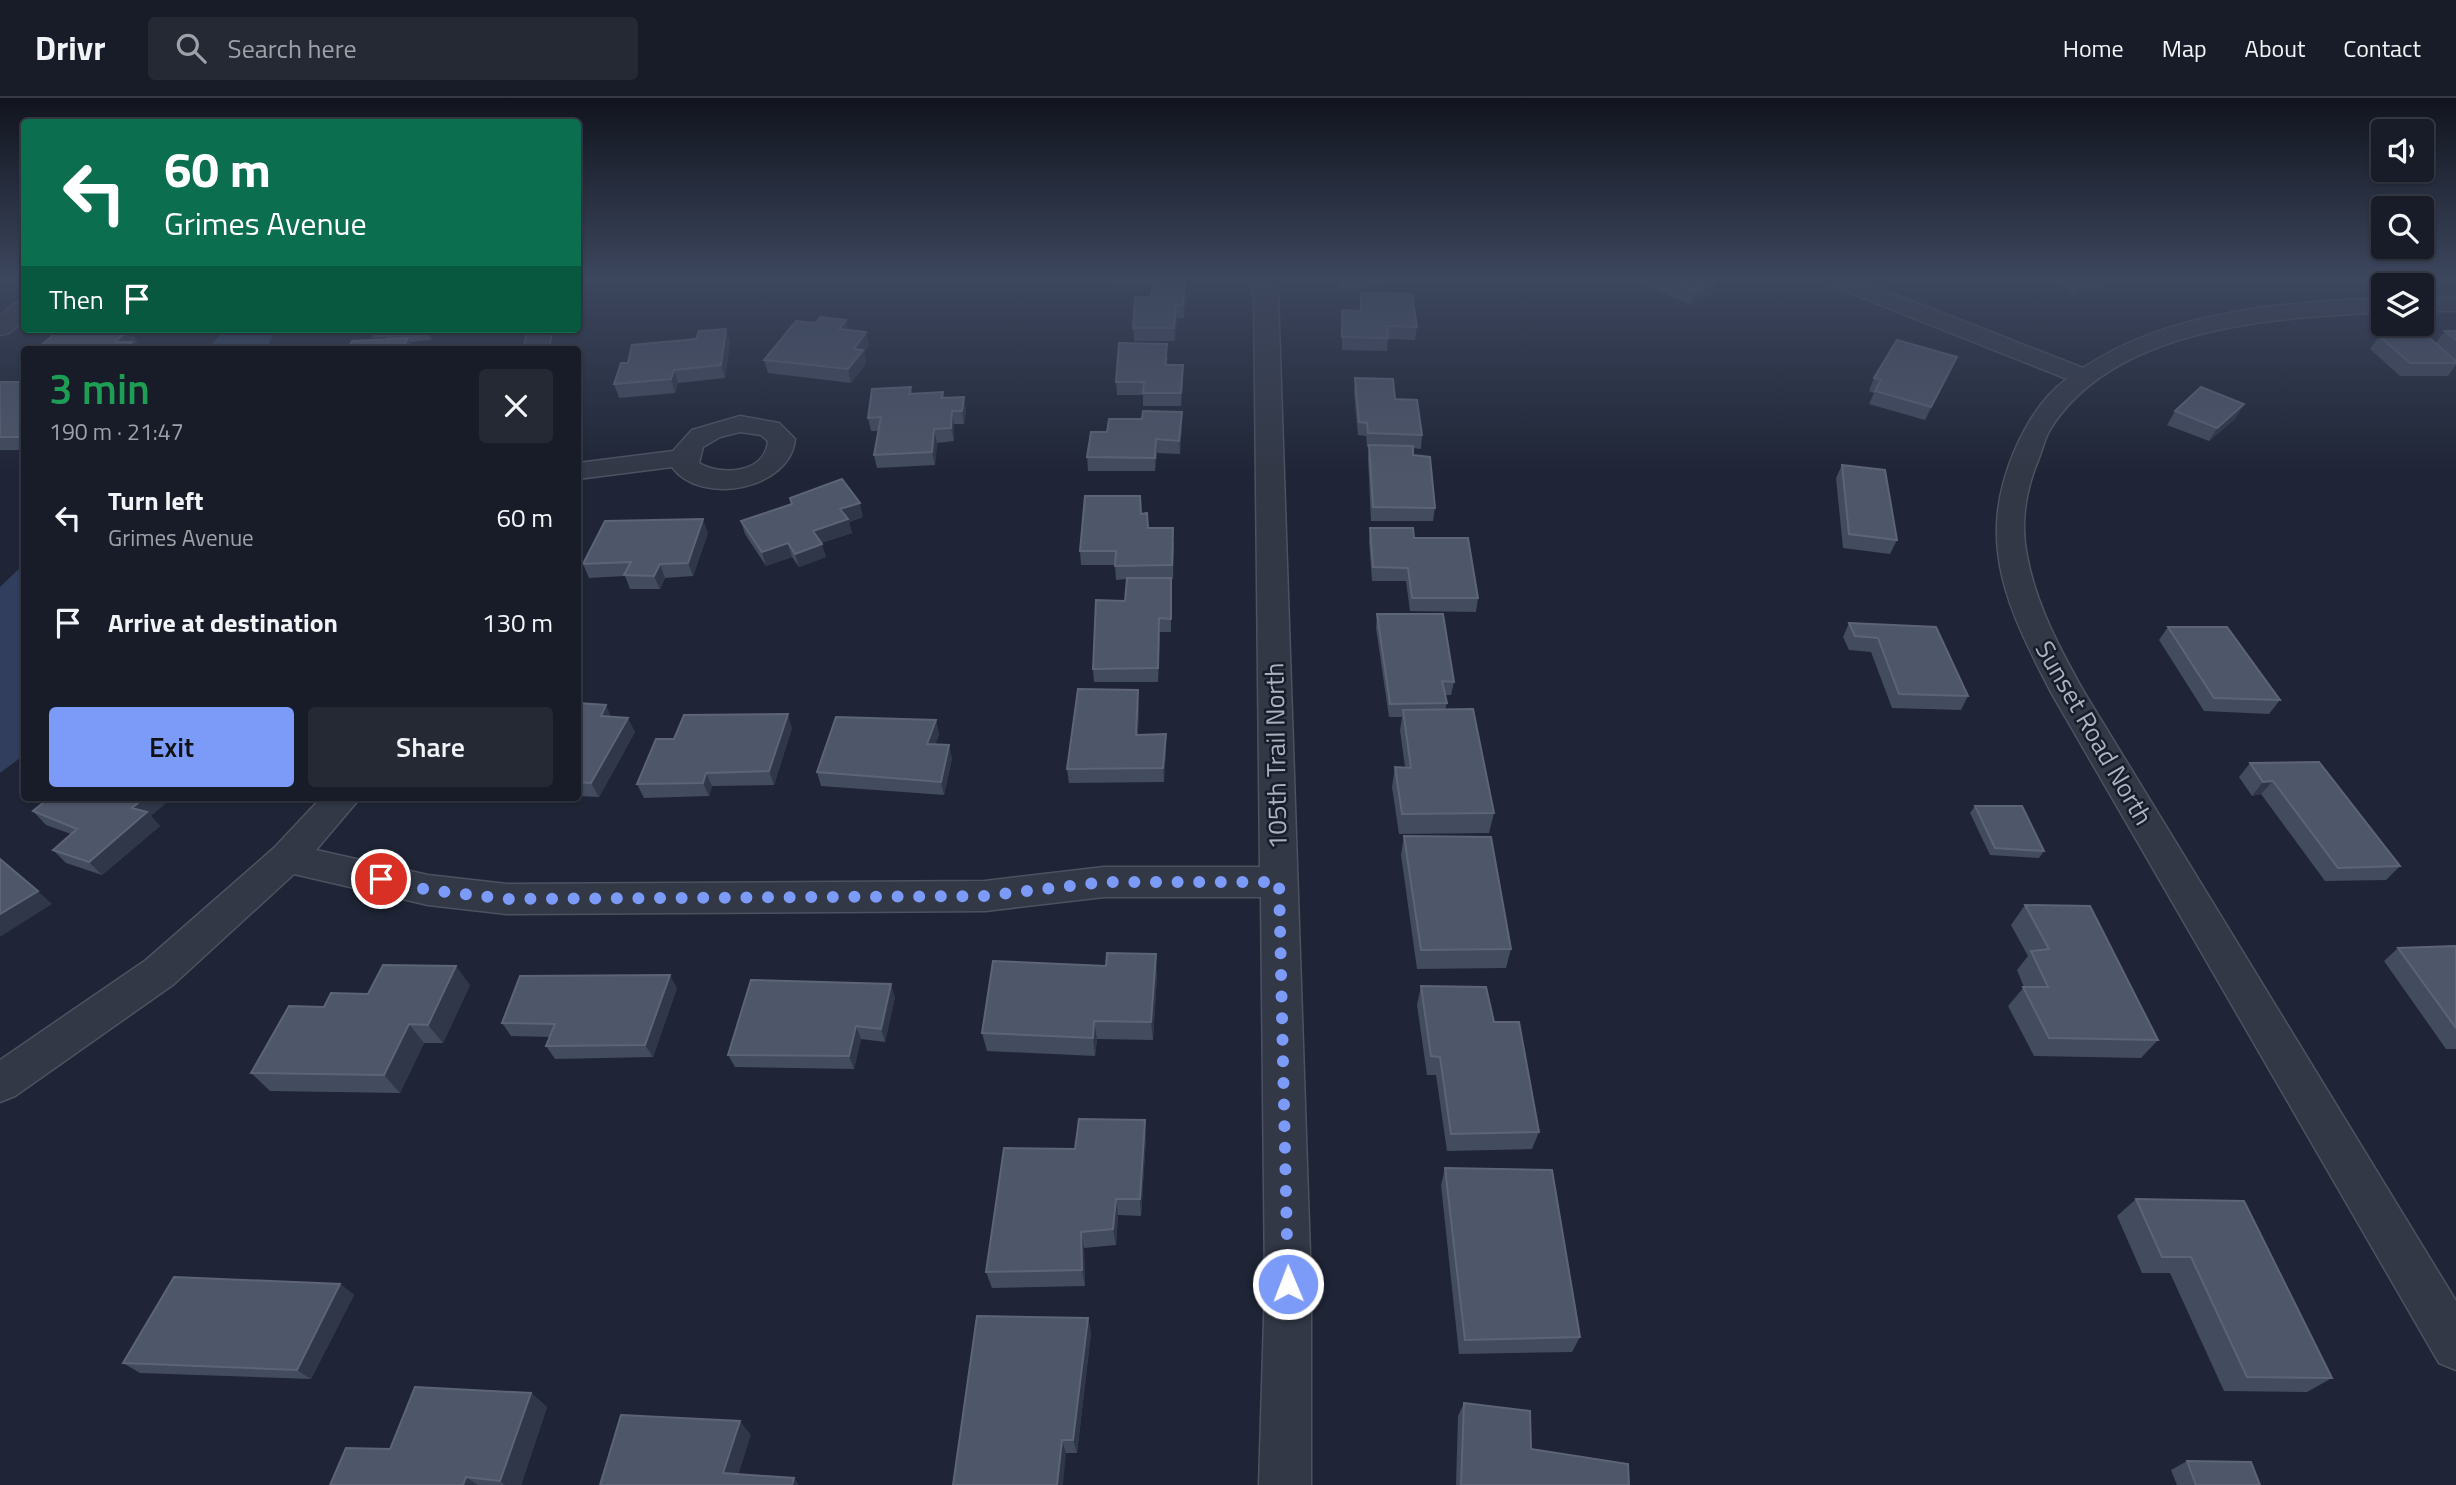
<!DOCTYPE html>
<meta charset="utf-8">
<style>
:root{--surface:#171c28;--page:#242934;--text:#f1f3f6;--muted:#9ea1a8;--line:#363a45;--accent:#7c9af8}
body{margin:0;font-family:"Titillium Web",sans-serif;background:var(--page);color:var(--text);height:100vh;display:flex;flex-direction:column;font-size:26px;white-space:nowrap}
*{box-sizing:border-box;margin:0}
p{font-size:23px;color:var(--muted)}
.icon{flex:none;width:38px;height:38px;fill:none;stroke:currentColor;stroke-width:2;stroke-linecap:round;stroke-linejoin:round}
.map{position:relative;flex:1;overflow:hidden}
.side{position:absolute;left:21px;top:248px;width:560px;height:455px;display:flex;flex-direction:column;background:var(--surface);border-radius:7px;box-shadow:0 2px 5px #0004,0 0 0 2px var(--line)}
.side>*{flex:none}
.hud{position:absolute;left:21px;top:21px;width:560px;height:214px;border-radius:7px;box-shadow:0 2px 5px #0004,0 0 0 2px var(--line);background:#0b6e4f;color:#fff;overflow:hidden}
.tools{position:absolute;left:2371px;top:21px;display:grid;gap:14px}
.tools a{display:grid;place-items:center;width:63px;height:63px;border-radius:7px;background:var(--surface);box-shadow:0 2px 5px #0004,0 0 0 2px var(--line);font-size:35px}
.pin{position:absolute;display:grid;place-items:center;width:60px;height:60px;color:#fff;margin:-30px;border:4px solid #fff;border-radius:50%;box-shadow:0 2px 7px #0007}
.me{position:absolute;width:77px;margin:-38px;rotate:359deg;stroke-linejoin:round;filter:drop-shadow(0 0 5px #0008)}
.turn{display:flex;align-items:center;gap:24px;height:147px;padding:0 28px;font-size:32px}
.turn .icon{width:91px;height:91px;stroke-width:2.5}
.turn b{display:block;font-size:49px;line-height:60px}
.then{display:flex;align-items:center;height:66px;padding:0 28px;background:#0003;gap:14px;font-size:26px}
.round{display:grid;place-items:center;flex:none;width:74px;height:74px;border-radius:7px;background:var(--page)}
.head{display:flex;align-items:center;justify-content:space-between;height:119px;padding:0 28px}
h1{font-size:42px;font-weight:600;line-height:52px;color:#1e9e55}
.action{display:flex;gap:14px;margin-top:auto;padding:14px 28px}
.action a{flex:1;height:80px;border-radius:7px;background:var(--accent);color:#111;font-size:28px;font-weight:600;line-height:80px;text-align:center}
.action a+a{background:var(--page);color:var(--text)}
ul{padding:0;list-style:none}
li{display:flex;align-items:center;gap:21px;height:105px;padding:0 28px}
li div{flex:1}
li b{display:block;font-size:26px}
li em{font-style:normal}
header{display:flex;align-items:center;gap:42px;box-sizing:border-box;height:98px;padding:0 35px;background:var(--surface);border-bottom:2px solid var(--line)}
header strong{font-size:33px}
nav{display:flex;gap:38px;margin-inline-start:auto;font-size:24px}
.search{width:490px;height:63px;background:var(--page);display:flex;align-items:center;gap:18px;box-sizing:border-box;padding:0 24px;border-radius:7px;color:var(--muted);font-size:26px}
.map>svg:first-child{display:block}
.water{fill:#323e5d}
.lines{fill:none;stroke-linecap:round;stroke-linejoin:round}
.minor-casing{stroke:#4d5261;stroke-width:3}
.minor{fill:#323846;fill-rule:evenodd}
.wall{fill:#434b5e}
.shaded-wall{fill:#303749}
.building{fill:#4e5669;stroke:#5d6477;stroke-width:2}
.route{stroke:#7c9af8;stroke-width:12;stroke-dasharray:0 21.6}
.labels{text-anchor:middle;stroke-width:5;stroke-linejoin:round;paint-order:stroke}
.street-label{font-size:26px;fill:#acb2c3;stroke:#181d2a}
</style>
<header>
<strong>Drivr</strong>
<div class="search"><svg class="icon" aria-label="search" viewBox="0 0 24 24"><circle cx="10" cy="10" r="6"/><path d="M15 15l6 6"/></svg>Search here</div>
<nav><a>Home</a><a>Map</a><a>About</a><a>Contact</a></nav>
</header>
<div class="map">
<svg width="2456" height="1387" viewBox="0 0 2456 1387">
<rect width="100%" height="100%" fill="#1f2536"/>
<!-- water -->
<path class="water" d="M224,231H276L266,252H207Z
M24,466V657L0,675V489Z"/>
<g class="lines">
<!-- minor casing -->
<g class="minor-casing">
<path id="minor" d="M1250,182H1273L1278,196L1311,1187V1387H1259L1265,1187L1261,799H1104L985,813L507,816L428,807L294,776L174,886L15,998L0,1004V962L146,862L274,750L321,700H360L316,752L428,777L507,786L985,783L1104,769H1260L1254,196Z
M1826,182H1858L2083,270C2170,212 2282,205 2384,200V214C2275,220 2116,228 2051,330C2045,339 2043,350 2039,360C2026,391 2020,425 2027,458C2036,507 2060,551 2084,594L2456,1203V1272L2439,1265L2052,596C2009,513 1975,447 2014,354C2025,328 2043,298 2067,281L1830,187Z
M2422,199H2456V213H2422Z
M24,203V222L9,235L0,237V218L16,205Z
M528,231H552L548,252H524Z
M740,318L779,325L795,341C791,391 701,409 672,369L578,381V365L673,353L692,332ZM740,334L761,337L768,343C765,376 721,378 699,365L703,349L720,339Z"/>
</g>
<!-- minor -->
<use href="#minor" class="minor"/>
</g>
<!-- wall -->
<path class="wall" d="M1112,182H1164V184L1186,197L1184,220H1177L1175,243H1134L1133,230L1151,199L1153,187H1112Z
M1338,182H1383V188L1340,190Z
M1632,182H1715L1713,195L1691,207Z
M2049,182H2133L2074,196Z
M1361,195L1417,229L1415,242L1388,241L1387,253L1342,252V212L1360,213Z
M369,231H435L431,242L410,244L414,252H347L386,241L385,239L373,240Z
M849,232L869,247L864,254L866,265L851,285L768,275L764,262Z
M2445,233H2456V267L2448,278H2400L2370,251L2379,238L2435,246Z
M730,244L725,280L678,285L675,295L619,300L614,286Z
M1168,259L1167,267H1183V280L1181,308H1143V297H1117L1116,284Z
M1951,272L1925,322L1869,306L1874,295L1869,293L1874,280Z
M1355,280L1395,301L1422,337L1421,351L1413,350V357L1435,410L1433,423H1371L1368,361L1369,349H1367L1366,338L1358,337L1354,294Z
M0,284H24V352H0Z
M911,289L912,295L943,294L945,300L964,299L966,313L964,326H954V343L937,345L935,367L877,370L874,357L878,333H871L868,320Z
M2175,313L2236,320L2209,343L2167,327Z
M1182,314V327L1180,356L1157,355L1155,373H1088L1087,359L1107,334L1142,321Z
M1842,367L1897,442L1890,456L1843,450L1836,380Z
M1141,416L1148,430L1174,444L1173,481H1171V534H1160L1158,584H1094L1093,571L1125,503L1127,481L1116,482L1115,467H1081L1080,453Z
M863,419L849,424L852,435L821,445L826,459L799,469L792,459L766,468L745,436L741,423Z
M1370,430L1414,440L1478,500L1476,514L1410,513L1406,483H1372L1369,443Z
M708,435L693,478L665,480L660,491H630L625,478L589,480L583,466Z
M1377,516L1454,584L1451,597H1445L1447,605L1445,612L1494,715L1489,735L1399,736L1392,689L1395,669H1405L1400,632L1402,619H1389L1376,530Z
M1849,525L1936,529L1968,598L1961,612L1892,610L1871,554L1849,552L1843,539Z
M2168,529L2280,602L2269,616L2204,613L2159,542Z
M578,605L611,619L635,634L599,699L578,698Z
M1139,606L1138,637L1166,650L1164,684L1069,685L1067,671Z
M936,622L939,636L935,647L952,660L944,697L821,688L817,674Z
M792,630L774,687L712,688L709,698L644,700L637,686L674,641Z
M2250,665L2400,768L2386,782L2325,783L2261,696L2252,698L2239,679Z
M1975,708L2044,753L2039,760L1990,757L1970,715Z
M33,713L151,718L160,728L102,777L66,765L53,752L71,736L46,727Z
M1404,738L1511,851L1506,870L1417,871L1401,757Z
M2025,807L2158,942L2141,960L2034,958L2008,908L2024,889L2017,872L2028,858L2011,827Z
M2456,848V951H2446L2384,863L2398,850Z
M1157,875L1153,942L1097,941L1095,958L987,953L982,935Z
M470,887L443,945H424L400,995L270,993L251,975L324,909L368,896Z
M1421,888L1494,924L1539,1034L1532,1051L1447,1053L1436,977H1427L1417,907Z
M677,890L653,959L555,961L546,948L550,939L511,938L502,925Z
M895,899L885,944L861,941L854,971L735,969L728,957Z
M1146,1039L1141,1118L1118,1117L1116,1147L1084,1150L1085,1188L992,1190L986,1174L1075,1051Z
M1445,1070L1580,1239L1572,1254L1459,1256L1441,1087Z
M2136,1101L2332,1280L2307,1294L2224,1293L2170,1175H2142L2117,1118Z
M340,1186L354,1197L311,1281L140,1275L123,1265Z
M1088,1220L1091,1235L1077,1355H1066L953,1387Z
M531,1295L547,1309L521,1387H330L390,1351Z
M1464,1305L1531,1351L1629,1387H1456L1458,1318Z
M2187,1363L2260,1387H2177L2171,1372Z"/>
<!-- shaded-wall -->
<path class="shaded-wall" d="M1717,182L1713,195L1691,207L1695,194Z
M2087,182H2133L2074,196L2080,183Z
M1185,184L1186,197L1184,220L1183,207Z
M1176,207L1177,220L1175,243L1174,230Z
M846,222L849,235L839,231Z
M129,231L138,244L134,247L137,252H120L115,244Z
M425,231H435L431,242Z
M726,231L730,244L725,280L721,267Z
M866,234L869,247L864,254L866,265L851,285L848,271L854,251Z
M408,240L414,252H401Z
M1957,259L1951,272L1925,322L1931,309Z
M1183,267V280L1181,308V295Z
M674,272L678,285L675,295L671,281Z
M964,299L966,313L964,326L962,313Z
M2244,306L2236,320L2209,343L2217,330Z
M952,313L954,326V343L951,330Z
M1182,314V327L1180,356L1179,343Z
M934,331L937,345L935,367L932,354Z
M24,334V344L20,339Z
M1156,341L1157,355L1155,373V360Z
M860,405L863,419L849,424L852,435L816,447L813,433L840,411Z
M703,421L708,435L693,478L688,465Z
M788,445L792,459L766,468L762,454Z
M822,446L826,459L799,469L795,456Z
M660,466L665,480L660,491L654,478Z
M1159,520L1160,534L1158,584V570Z
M1138,592L1139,606L1137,651L1136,637Z
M606,607L612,621L601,618Z
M788,616L792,630L774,687L769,673Z
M628,620L635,634L599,699L591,685Z
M936,622L939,636L931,660L927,646Z
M1166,636V650L1164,684L1163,670Z
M949,647L952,660L944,697L941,684Z
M706,675L712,688L709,698L703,685Z
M2273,683L2261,696L2252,698L2263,684Z
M144,700H172L151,718L160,728L102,777L89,764L132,710Z
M38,793L52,806L0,839V816Z
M1156,856L1157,875L1153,942L1151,924Z
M456,868L470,887L443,945L428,927Z
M670,877L677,890L653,959L645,947Z
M891,886L895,899L885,944L881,931Z
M1094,923L1097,941L1095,958L1093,940Z
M409,926L424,945L400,995L384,977Z
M856,928L861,941L854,971L849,958Z
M1145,1022L1146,1039L1141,1118L1140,1101Z
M1116,1101L1118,1117L1116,1147L1113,1131Z
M1081,1134L1084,1150L1085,1188L1082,1172Z
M340,1186L354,1197L311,1281L297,1272Z
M1088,1220L1091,1235L1077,1355L1073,1342Z
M531,1295L547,1309L521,1387H505L500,1383Z
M740,1323L751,1337L735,1387L723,1375Z
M1062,1342L1066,1355L1063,1387H1057Z
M466,1379L478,1387H463Z
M794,1380L799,1387H792Z"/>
<!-- building -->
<path class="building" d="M1665,182H1717L1695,194Z
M1153,183L1185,184L1183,207H1176L1174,230H1133L1135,199H1151Z
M1361,195L1412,196L1417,229L1387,228L1388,240L1342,239V212L1361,213Z
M820,219L846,222L839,231L866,234L854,251L863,252L848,271L764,262L796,223L816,225Z
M61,231H129L115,244H132L124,252H35Z
M726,231L721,267L674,272L671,281L614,286L621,265H628L632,247L696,241L699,233Z
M2445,233H2456V242Z
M2426,237L2456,263V265H2410L2379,238Z
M408,240L401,252H347L352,243Z
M1897,242L1957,259L1931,309L1875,293L1881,282L1874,280Z
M1119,245L1167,246L1165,267H1183L1181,295H1143L1144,284H1116Z
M1355,280L1393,281L1395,301L1417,302L1422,337L1368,335L1367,325L1359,324Z
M0,284H24V334L20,339H0Z
M911,289L909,296L943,294L941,300L964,299L962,313H952L951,330L934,331L932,354L874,357L881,319L868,320L872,291Z
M2201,289L2244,306L2217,330L2175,313Z
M1143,313L1182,314L1179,343L1156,341L1155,360L1087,359L1091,334H1107L1109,321H1142Z
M1369,347L1413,348V357L1430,359L1435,410L1373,409Z
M1842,367L1885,372L1897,442L1849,436Z
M842,381L860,405L840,411L848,421L813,433L822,446L795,456L788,445L762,454L741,423L792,406L790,400Z
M1085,398H1140L1141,416L1147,415L1148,430H1173L1172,467L1115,468L1116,453H1080Z
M703,421L688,465L660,466L654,478L624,477L631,464L583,466L605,423Z
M1370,430H1413L1414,440H1468L1478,500H1412L1408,470L1373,469Z
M1127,480H1171V521L1159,520L1158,570L1093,571L1096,502L1125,503Z
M1377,516H1443L1454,584L1442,583L1447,605L1390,606Z
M1849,525L1936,529L1968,598L1899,596L1878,540L1855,538Z
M2168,529H2227L2280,602L2214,600Z
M1078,591L1138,592L1136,637L1166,636L1163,670L1067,671Z
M578,605L606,607L601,618L628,620L591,685L578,684Z
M1473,611L1494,715L1402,716L1395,669L1411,670L1403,612Z
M788,616L769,673L706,675L703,685L637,686L656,641H674L684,617Z
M836,619L936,622L927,646L949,647L941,684L817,674Z
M2319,664L2400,768L2338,770L2273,683L2263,684L2250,665Z
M49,700H144L132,710L147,714L89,764L53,752L77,731L33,713Z
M1975,708H2022L2044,753L1995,750Z
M1404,738L1491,739L1511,851L1421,852Z
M0,761L38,793L0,816Z
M2025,807L2090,808L2158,942L2049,940L2023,889H2048L2031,853L2049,851Z
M2456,848V930L2398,850Z
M1107,855L1156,856L1151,924L1094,923L1093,940L982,935L993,863L1106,868Z
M383,867L456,868L428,927L409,926L384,977L251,975L289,908L324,909L331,895L368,896Z
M670,877L645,947L546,948L555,926L502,925L520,878Z
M751,882L891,886L881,931L856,928L849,958L728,957Z
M1421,888L1486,889L1494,924H1519L1539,1034L1451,1036L1440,959L1431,958Z
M1079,1021L1145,1022L1140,1101H1116L1113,1131L1081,1134L1082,1172L986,1174L1004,1050L1075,1051Z
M1445,1070L1552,1072L1580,1239L1465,1242Z
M2136,1101L2244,1103L2332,1280L2247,1279L2191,1159H2162Z
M174,1179L340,1186L297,1272L123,1265Z
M977,1218L1088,1220L1073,1342H1062L1057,1387H953Z
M415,1289L531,1295L500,1383L466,1379L463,1387H330L346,1350L390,1351Z
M1464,1305L1530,1313L1531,1351L1628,1366L1629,1387H1461Z
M621,1317L740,1323L723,1375L794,1380L792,1387H600Z
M2187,1363L2251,1364L2260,1387H2196Z"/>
<!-- sky -->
<linearGradient id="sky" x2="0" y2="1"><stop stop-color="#11141e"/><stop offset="0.48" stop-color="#3c465d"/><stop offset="1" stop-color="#3c465d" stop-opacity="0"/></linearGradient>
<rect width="2456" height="376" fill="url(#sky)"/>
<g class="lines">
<!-- route -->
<path class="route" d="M381,781L428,792L507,801L985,798L1104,784H1279L1288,1186"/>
</g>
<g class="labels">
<!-- street labels -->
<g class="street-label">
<text transform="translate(2094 635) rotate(60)" y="9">Sunset Road North</text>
<text transform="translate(1276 658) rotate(-91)" y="9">105th Trail North</text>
</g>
</g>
</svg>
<div class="tools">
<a><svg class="icon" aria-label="sound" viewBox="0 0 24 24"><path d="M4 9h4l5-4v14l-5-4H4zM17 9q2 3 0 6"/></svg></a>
<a><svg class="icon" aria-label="search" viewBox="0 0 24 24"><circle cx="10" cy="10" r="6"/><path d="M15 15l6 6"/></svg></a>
<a><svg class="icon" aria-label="layers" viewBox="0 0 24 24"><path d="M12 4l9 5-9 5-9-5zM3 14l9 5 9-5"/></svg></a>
</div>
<div class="pin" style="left:381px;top:781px;background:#d93025"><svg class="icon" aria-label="arrive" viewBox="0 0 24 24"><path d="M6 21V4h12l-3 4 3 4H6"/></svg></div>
<svg class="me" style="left:1288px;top:1186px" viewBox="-20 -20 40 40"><circle r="17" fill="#7c9af8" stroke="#fff" stroke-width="3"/><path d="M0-11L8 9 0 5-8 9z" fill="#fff"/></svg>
<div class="hud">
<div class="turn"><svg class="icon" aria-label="left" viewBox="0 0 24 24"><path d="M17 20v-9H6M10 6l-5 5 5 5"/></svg><div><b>60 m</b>Grimes Avenue</div></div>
<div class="then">Then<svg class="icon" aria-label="arrive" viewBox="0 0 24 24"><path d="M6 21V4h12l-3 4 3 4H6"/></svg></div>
</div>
<section class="side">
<div class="head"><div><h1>3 min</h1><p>190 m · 21:47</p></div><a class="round"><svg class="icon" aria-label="close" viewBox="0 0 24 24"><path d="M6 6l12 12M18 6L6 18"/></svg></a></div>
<ul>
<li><svg class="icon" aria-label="left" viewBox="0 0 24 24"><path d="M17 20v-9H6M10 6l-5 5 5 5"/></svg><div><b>Turn left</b><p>Grimes Avenue</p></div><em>60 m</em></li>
<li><svg class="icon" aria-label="arrive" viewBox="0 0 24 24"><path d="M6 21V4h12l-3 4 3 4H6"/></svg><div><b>Arrive at destination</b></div><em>130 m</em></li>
</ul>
<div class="action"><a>Exit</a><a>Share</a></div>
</section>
</div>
